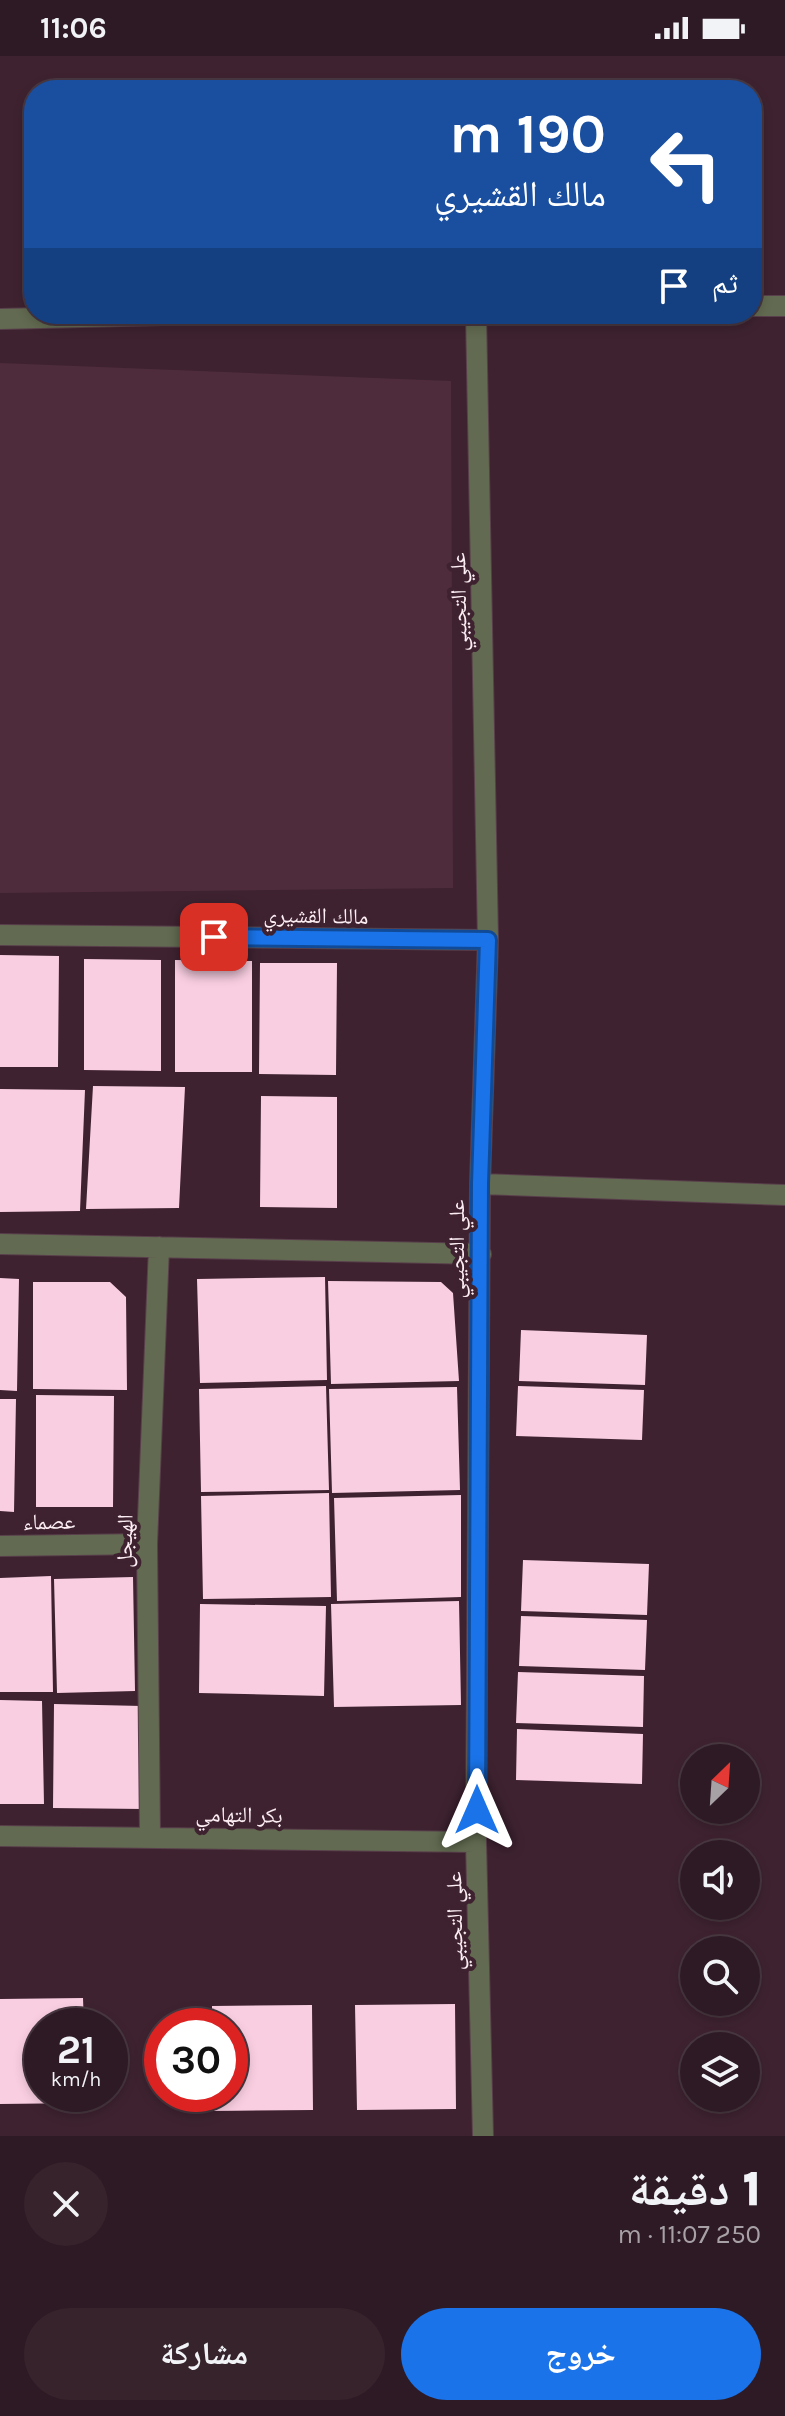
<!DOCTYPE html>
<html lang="ar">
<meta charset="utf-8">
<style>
:root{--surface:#2e1a24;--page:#36232c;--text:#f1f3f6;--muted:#a7a1a6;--line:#493841;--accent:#1a73e8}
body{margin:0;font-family:Karla,"Noto Naskh Arabic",sans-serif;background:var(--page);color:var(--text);direction:rtl;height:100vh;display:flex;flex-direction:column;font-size:30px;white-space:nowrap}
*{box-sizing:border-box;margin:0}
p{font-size:26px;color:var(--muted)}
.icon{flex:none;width:44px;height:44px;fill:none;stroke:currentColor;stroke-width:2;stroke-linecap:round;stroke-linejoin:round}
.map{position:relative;height:2080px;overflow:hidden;direction:ltr}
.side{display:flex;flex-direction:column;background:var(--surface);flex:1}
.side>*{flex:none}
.top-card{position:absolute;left:24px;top:24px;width:738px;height:244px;border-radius:32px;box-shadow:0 4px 12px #0003,0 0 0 2px var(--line);direction:rtl;background:#1a4fa0;color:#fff;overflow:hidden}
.needle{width:52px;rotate:25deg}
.buttons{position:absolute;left:680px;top:1688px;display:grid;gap:16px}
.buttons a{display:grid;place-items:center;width:80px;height:80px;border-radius:50%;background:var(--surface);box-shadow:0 4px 12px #0003,0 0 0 2px var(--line);font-size:40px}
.speed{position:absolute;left:24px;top:1952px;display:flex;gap:16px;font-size:40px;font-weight:700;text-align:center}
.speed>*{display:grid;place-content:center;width:104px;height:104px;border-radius:50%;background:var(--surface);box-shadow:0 4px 12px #0003,0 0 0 2px var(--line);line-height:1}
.speed small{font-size:20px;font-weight:400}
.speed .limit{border:12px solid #d22;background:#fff;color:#111}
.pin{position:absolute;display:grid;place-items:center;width:68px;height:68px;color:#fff;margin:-34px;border-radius:16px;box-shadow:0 4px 12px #0006}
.me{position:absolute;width:88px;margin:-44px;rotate:0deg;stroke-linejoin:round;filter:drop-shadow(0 0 6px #0008)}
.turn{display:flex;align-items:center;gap:28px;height:168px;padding:0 24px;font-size:36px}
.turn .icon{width:104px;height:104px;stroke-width:2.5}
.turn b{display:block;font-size:56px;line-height:68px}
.then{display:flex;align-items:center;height:76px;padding:0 24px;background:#0003;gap:16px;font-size:30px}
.round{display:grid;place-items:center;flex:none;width:84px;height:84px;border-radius:42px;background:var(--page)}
.headline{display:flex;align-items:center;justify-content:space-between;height:136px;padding:0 24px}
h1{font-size:48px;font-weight:800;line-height:60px}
.primary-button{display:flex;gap:16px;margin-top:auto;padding:16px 24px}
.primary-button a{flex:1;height:92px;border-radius:48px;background:var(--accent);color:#fff;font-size:32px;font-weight:800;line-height:92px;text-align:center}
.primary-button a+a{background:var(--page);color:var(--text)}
.status{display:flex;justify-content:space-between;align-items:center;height:56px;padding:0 40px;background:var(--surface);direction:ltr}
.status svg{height:22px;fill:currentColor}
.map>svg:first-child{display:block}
.built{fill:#4e2c3c}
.building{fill:#f9cee1}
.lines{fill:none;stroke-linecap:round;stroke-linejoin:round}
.street-casing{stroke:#593f4b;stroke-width:22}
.street{stroke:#626b51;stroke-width:20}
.route-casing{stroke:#114b97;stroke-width:20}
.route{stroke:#1a73e8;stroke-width:14}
.labels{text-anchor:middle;stroke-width:8;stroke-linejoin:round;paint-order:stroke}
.street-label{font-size:22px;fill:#fdeef4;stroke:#3e2230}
</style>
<div class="status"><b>11:06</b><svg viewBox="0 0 49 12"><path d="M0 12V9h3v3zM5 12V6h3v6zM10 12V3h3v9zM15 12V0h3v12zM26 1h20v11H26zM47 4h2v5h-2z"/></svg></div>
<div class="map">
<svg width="785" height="2080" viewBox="0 0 785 2080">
<rect width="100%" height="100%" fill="#3e2230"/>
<!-- built -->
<path class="built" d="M0,307L451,325L453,832L0,837Z"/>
<!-- building -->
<path class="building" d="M0,899L59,900L58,1011H0Z
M84,903L161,904V1015L84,1014Z
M175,904L252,905V1016H175Z
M260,907H337L336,1019L259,1018Z
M93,1030L185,1031L179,1152L86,1153Z
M0,1033L85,1034L80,1155L0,1156Z
M261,1040L337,1041V1152L260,1151Z
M325,1221L327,1324L200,1327L197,1223Z
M0,1222L19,1223L17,1335L0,1334Z
M328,1225L441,1226L453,1237L459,1325L331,1328Z
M33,1226H110L126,1241L127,1334L33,1333Z
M521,1274L647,1279L645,1329L519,1325Z
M326,1330L329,1434L201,1436L199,1333Z
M518,1330L644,1334L642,1384L516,1380Z
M457,1331L460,1434L332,1437L329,1333Z
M36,1339L114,1340L113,1451H36Z
M0,1343H16L14,1456L0,1455Z
M329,1437L331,1541L203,1543L201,1440Z
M461,1439V1541L337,1545L334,1442Z
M523,1504L649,1508L647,1559L521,1555Z
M51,1520L53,1636H0V1522Z
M133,1521L135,1635L57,1637L54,1523Z
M459,1545L461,1649L334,1651L331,1548Z
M200,1548L326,1550L324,1640L199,1637Z
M521,1560L647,1564L645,1614L519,1610Z
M518,1616L644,1620L643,1671L516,1667Z
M0,1644L42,1645L44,1748H0Z
M54,1648L142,1650L144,1753L53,1752Z
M517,1673L643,1678L642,1728L516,1724Z
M83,1942L84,1970H42V2038H84L85,2047L0,2048V1943Z
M455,1948L456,2053L357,2054L355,1949Z
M312,1949L313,2054L213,2055V2038H230V1970H212V1950Z"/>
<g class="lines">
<!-- street casing -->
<g class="street-casing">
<path id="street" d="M752,250H785
M476,258L488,884L480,1128L476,1786L483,2080
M0,263L205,258
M0,879L488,884
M480,1128L785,1139
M0,1188L481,1198
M0,1490L147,1488
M0,1780L476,1786
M150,1780L147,1488L159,1191"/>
</g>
<!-- street -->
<use href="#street" class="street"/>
</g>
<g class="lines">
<!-- route casing -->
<g class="route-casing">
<path id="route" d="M214,881L488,884L480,1128L477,1754"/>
</g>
<!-- route -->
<use href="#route" class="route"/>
</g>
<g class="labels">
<!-- street labels -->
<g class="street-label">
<text transform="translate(458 546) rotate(-91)" y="8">علي التجيبي</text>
<text transform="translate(316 859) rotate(1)" y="8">مالك القشيري</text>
<text transform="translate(456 1193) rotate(-90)" y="8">علي التجيبي</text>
<text transform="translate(49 1465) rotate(-1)" y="8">عصماء</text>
<text transform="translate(124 1485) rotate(-89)" y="8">الهيجل</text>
<text transform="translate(239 1758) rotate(1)" y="8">بكر التهامي</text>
<text transform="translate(454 1865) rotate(-91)" y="8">علي التجيبي</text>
</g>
</g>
</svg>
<div class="buttons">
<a><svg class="needle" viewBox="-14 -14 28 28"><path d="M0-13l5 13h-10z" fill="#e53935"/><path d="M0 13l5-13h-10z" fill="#a7a1a6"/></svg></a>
<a><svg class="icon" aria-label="sound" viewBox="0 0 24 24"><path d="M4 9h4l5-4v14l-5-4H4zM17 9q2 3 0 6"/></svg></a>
<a><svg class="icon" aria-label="search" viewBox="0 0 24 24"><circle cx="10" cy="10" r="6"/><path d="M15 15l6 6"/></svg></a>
<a><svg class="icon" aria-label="layers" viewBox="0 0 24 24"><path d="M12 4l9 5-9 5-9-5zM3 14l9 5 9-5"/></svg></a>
</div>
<div class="speed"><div>21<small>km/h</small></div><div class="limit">30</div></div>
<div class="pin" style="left:214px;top:881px;background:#d93025"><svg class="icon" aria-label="arrive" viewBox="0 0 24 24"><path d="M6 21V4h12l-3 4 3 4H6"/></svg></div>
<svg class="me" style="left:477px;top:1754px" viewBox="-20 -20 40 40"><path d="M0-17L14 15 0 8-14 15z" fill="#1a73e8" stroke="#fff" stroke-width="4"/></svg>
<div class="top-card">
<div class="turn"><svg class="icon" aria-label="left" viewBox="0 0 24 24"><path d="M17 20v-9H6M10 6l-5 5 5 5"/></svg><div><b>190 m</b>مالك القشيري</div></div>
<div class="then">ثم<svg class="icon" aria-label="arrive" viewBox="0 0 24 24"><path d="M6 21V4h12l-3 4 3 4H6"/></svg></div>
</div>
</div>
<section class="side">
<div class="headline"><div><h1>1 دقيقة</h1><p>250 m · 11:07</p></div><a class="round"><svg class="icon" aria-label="close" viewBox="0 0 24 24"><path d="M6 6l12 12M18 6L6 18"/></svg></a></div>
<div class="primary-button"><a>خروج</a><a>مشاركة</a></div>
</section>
